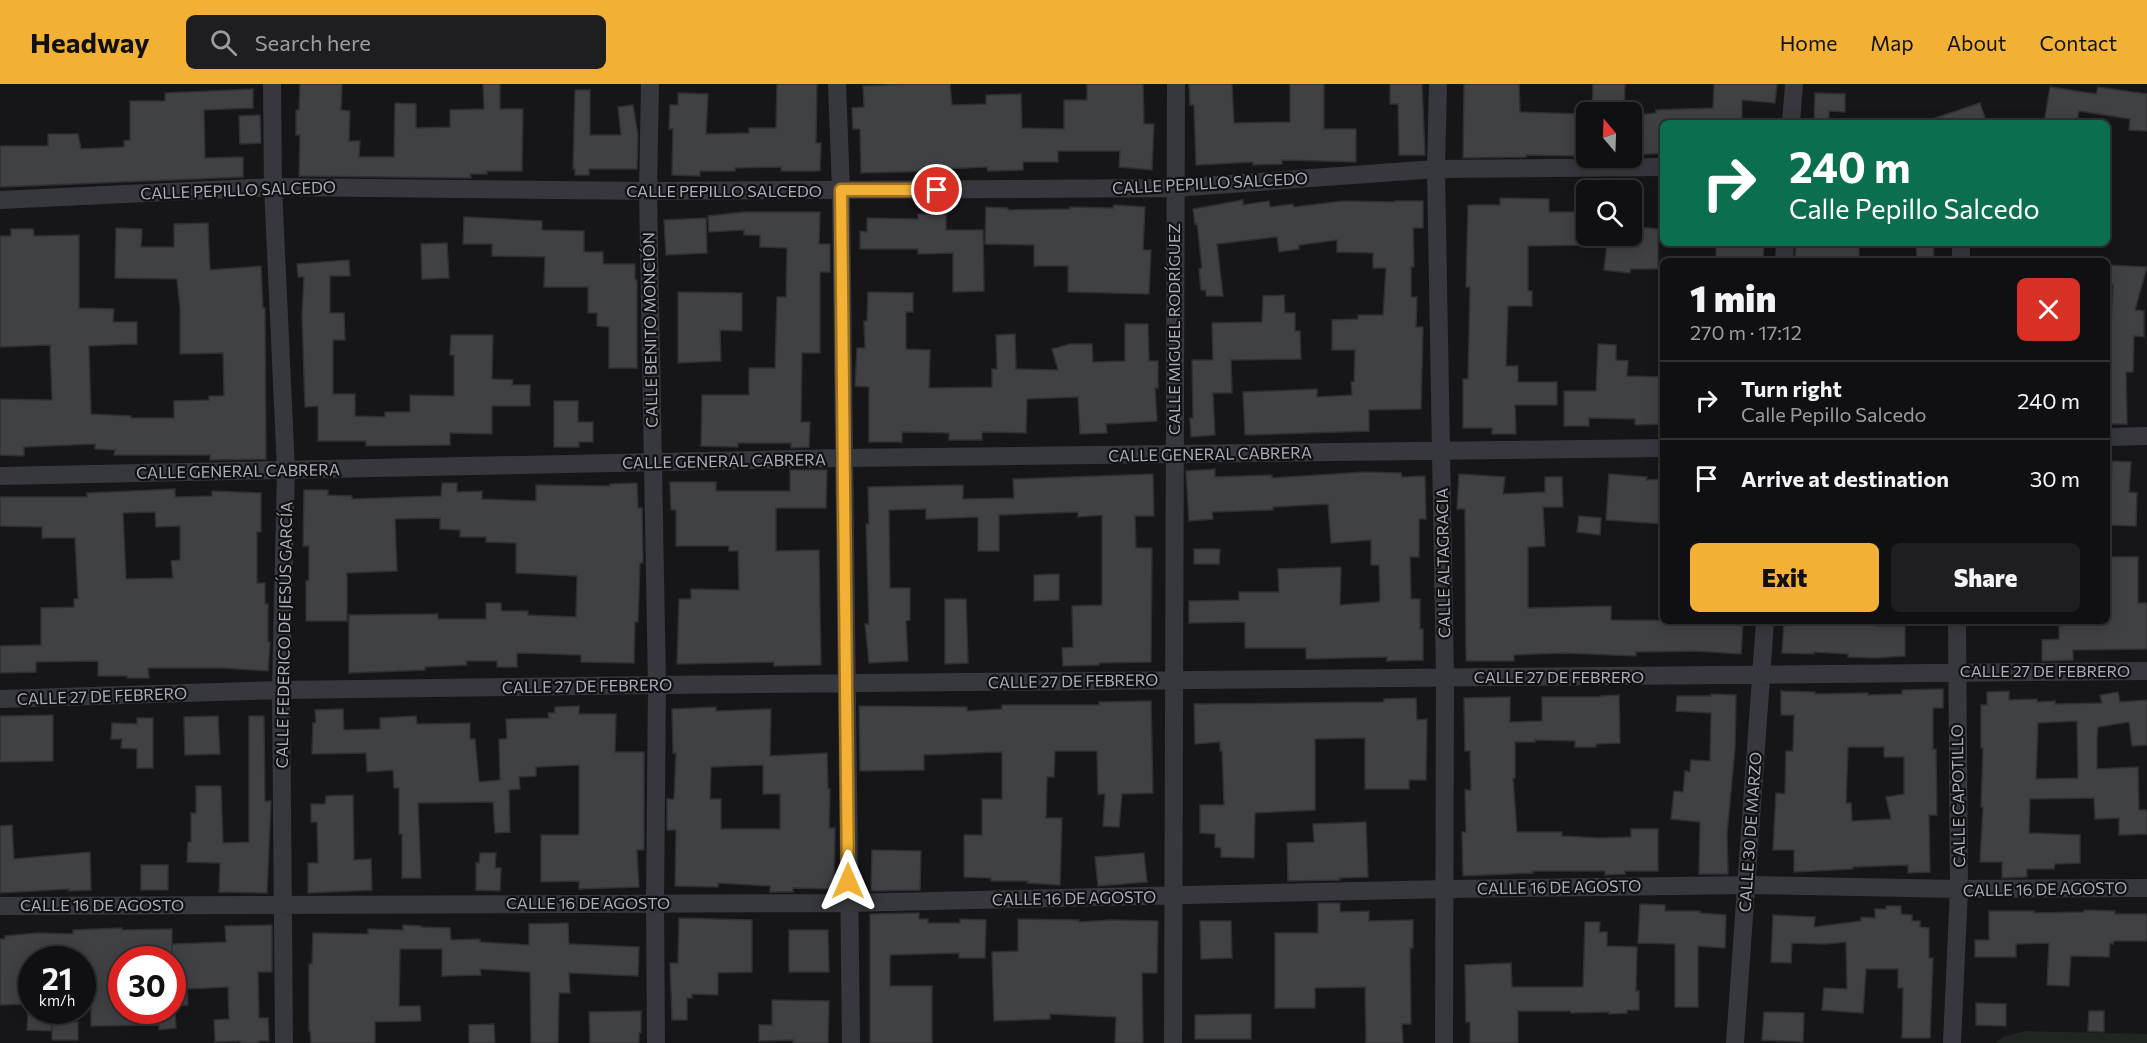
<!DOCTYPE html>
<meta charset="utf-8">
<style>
:root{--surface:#101012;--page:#1e1e20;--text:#f1f3f6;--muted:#9c9d9f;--line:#303032;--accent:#f2b134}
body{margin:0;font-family:Commissioner,sans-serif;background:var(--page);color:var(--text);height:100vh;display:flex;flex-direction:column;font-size:22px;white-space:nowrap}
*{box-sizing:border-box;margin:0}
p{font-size:20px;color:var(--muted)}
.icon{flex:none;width:33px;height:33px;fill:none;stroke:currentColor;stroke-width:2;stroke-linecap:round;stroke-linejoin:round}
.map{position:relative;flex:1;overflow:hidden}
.side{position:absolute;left:1660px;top:174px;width:450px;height:366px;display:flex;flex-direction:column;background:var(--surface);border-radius:9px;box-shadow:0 3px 15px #0003,0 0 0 2px var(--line)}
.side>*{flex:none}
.top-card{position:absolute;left:1660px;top:36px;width:450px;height:126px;border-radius:9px;box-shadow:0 3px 15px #0003,0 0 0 2px var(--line);background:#0b6e4f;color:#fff;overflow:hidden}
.needle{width:39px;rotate:341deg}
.fabs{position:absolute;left:1576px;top:18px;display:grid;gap:12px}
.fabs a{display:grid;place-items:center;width:66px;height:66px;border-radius:9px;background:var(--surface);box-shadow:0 3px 15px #0003,0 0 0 2px var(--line);font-size:30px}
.speed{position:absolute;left:18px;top:862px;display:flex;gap:12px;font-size:30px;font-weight:700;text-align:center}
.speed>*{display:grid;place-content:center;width:78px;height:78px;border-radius:50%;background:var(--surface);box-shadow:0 3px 15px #0003,0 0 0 2px var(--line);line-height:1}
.speed small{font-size:15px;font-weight:400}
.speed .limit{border:9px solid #d22;background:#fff;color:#111}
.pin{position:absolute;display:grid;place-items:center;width:51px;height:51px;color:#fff;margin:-26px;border:3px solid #fff;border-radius:50%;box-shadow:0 2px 6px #0007}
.me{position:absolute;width:66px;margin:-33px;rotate:0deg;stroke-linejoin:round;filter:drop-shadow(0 0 4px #0008)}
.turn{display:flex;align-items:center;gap:21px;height:126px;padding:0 30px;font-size:27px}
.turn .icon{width:78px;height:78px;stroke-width:2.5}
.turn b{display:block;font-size:42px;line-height:51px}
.round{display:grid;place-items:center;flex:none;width:63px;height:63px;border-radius:9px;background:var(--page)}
.headline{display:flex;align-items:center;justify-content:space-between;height:102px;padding:0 30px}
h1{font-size:36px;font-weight:800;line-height:45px}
.cta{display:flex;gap:12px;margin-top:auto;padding:12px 30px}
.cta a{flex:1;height:69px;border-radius:9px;background:var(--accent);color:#111;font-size:24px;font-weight:800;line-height:69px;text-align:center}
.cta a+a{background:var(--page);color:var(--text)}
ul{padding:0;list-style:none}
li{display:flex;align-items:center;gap:18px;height:78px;padding:0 30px;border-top:2px solid var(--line)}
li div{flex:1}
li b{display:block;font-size:22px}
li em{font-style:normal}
header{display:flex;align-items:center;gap:36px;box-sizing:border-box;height:84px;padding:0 30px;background:var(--accent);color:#111}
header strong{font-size:28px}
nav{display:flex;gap:33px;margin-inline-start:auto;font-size:21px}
.search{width:420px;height:54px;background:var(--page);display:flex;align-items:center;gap:15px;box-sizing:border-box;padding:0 21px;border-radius:9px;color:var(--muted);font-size:22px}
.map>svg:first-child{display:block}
.green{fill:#1e261f}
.building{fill:#404145;stroke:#303034;stroke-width:1.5;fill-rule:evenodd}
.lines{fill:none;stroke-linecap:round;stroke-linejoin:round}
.street{stroke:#37383d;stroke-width:18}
.route-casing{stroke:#9d7322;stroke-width:15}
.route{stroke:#f2b134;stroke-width:10}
.labels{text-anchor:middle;stroke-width:4.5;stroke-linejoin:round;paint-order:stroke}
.street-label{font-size:16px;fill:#a8adb8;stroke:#111113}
</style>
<header>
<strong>Headway</strong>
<div class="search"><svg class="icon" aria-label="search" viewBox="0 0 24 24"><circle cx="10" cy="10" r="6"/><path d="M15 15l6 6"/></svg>Search here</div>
<nav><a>Home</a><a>Map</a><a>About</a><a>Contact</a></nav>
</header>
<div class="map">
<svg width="2147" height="959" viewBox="0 0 2147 959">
<rect width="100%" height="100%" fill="#161618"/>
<!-- green -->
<path class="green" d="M2025,947L2147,950V959H1995L2003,953Z"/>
<!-- building -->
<path class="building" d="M300,0H342L341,26L350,27L349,57H360L359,73H394L395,19L416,20V44L450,43V26L484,25L483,0H500V25H523L522,87H487V90H470L471,94L299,92L300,51H296V26H299Z
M777,0H817L816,59H821L820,87H781V83L735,84V87H700V92L672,91L673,45H669L670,21H678V9L708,10L706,50L749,49V44H776Z
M909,0H950L952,21L986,20V11L1021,10L1022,44L1064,45V16H1087V0H1143L1144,40H1154L1152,86L1119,83L1120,67H1058V78H1023V86L988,87L987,83L940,85V87L861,89L860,45H853L852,24L864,23L863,2Z
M1189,0H1232L1234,39L1290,38V0H1324V45H1356V78L1282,76V80L1253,81V78L1196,81L1194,21H1190Z
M1390,0H1422L1425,71H1399L1398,20H1390Z
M1464,0H1519L1520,28L1581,30L1579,72L1526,71V73L1463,74Z
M1593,0H1625L1624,28H1592Z
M1714,0H1777L1775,19L1742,16V39H1664V69L1636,71L1634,31L1656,29V26L1713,24Z
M2050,3L2096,10L2098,3L2147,10V47L2129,46L2130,35L2079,27L2077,39H2044Z
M253,5V24L204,26L205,74L243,73V93L0,103V62H48V50H78L81,65L124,63V57L130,56V17H165V9Z
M575,6H590V51H621L618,23L633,21L638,51L637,85H589V91H575V85H573Z
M1815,9L1845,10V28L1829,27V39H1814Z
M1980,19L1987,39H1930L1929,36Z
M260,31L261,59L240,60L239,32Z
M1500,114L1549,115V128H1587V161L1528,162V207H1532V222H1508L1506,282H1518V298H1557V321H1515L1516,350H1492V344H1463V295H1468L1470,203H1466L1468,121H1500Z
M1243,116V121L1269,117L1270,123L1293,120L1294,123L1343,117L1395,118V117H1423V144H1413L1414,183H1411V213H1417L1416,243H1423L1421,325L1369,326V347L1245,351L1243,308L1317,305V313L1352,311L1351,298H1354L1355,266H1332V236L1358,235V231H1383L1386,184H1373V169L1337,168V156L1299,161V165L1279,168L1277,153L1217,160L1223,212H1206V206H1201L1199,185L1202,184L1197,139L1195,140L1193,125Z
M1114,121L1145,123L1143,166H1151L1149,210L1068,208V182H1034V161L985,160L986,123L1008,124V126L1070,125V123L1113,124Z
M744,128H820L819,160H830V188H820V269H802L801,338H810L809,363L791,364V359H738V363L701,362L702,311H749V284H775L777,213H786L787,164L760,163V151H744V146L709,148L708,132Z
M918,130H946V146H983L984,207L953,208V169L918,170V165H860V147L867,148V134L918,135Z
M464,133L542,137V146L584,147V168H603V180H635V196H637V284H609V243L597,242V229H588V203H544L545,173L492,172V160H463Z
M706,134L707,169L666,171L664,136Z
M208,139L210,186L261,182L263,224H265L266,375L210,376V371H114L115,366L95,365V360L24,363V372L0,371V315L52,316L50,261L0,263V152H11V145H33L34,152L79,151V224L114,225L113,238H137V260L89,262L91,330L131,332V334H174V317L209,316V312H224L223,269L180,270V224L177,195L115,194L116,144L142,145L141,163H174V140Z
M1632,142L1658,145V185H1631L1630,189L1604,186L1608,152H1632Z
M447,159L449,194L422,195L421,160Z
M1764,159L1763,176L1716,175V160Z
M1796,159H1859V174L1795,173Z
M1916,159H1933L1934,177H1917Z
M349,176L350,192H330V229H344L345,256H333V310H355V332L385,333V328H410V311L454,312V271H450L451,251H493L492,295L513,296L512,301H530V322H492V350L450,349V361L366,362V357H318V322L305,323L302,231L304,193H298L297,180Z
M2108,181L2147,183L2135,226L2144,227V253L2134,252L2133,288H2126L2127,340H2108V258H2110L2113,201H2108Z
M678,208L742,209V247L720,246L721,277L678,279Z
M868,208L913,209V228H906V265L930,266L929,304L992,303V285H997L996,251L1015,250L1016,285L1058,286L1052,265L1070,260H1092L1093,278L1125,277V240H1148L1149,277H1158V304H1155L1157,337L1106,340L1107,349L1080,350L1078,313L1027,315L1026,349L982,348V356H949V349L902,348V358H869V303L855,302L857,264H865L864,237H867Z
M1284,211L1285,229H1295V247H1300L1301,275L1231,276L1232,309H1213L1215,351L1191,353L1190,334H1193L1192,276H1213L1212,239L1262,238L1263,212Z
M1598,260L1616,261V276L1628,277L1627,292L1664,293V340L1635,341V335L1589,334V342H1564V307H1596Z
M554,317H578V338H593V358H579V363H554Z
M2112,377L2131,378L2129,408L2137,409L2136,442L2108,441V419H2110Z
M1215,385V393L1272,391V394L1365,388L1401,389L1402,393L1425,392L1426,435H1419V473H1410L1411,515H1420V545H1423V576L1387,577V573L1306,575V564H1245V538L1189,539V517L1239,516V508H1279L1278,485L1341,483L1340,521L1379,518L1380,515L1379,481H1371V456L1331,459L1328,420L1273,423V426L1212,428L1213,435L1189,437L1186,387Z
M790,386H827L826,424H776V467L819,466L821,581L774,582V578L677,580L679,515H691V505L739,506L738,467H729V462H676V426H671L670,398H716V407H790Z
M1153,390L1154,432H1135L1136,464H1152L1151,578L1099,579V581L1063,582L1062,564L1073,563L1072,522L1102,521V431L1078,433V428L999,431V467H978V433L926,435V425L889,426L890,504H910V536L906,537L908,577L869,579L865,540H869L866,440H869L868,403L963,401V415L1014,414L1013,395Z
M1459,390L1505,393L1503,410L1545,408V393H1562L1563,423H1543L1545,462L1528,463V524L1611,522V536L1743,537L1741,570L1696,567L1636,568V572L1564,569L1514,571V577H1466L1465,425H1457Z
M1609,390L1647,393L1646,396L1664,395V440L1606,436Z
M442,399H457V408L482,407V415L536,417V401L610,402V400L637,399L638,424H642L643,479H640L638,538H635L634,579L581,578V571L517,569V583H497V577H466L467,581L425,583V586L349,589V531L438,530V535H486V519H501V527H528V531L576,533L577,492L516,489V459L486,458V453H460V446L440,445V434L395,435L397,487L347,489V537H306V497L309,496V462H303L304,406H328V411L352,412V415L441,412Z
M175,405V413L212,412V407L261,409V448H257V499H265V520H268V558H270L268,587L224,584H148L149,594H127V592H98V577L36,578V588L0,589V562L41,561V524L74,523V515H78L75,454H42V443L0,442V413H87V409ZM155,428L156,443L180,442V476L171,477L173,494L126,495L123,429Z
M1579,432L1601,434L1600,451L1577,448Z
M1194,465H1220L1219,480H1194Z
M2108,473H2138V519H2147V565L2073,566V576L2042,577V556L2059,555V541L2108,540Z
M1059,490V516L1034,517V491Z
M945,515H966L968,579L945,580Z
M1784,537H1877V542H1905V572L1875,574L1848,573V570L1814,568V570L1782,569Z
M1943,605V624H1933V665H1936L1937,731H1929L1930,788L1908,789V781L1853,783V785L1794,788V766H1773L1776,709L1785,710L1786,667H1793L1794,631H1781V607L1815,608V610L1868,609V611L1902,610V606ZM1848,663H1884V673H1904V710L1886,713L1891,735L1852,737L1851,719H1846Z
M2009,607V616L2037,615V618L2055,617V620L2102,619L2100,611L2118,608L2120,618L2147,616V661L2132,662L2129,638L2098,643L2097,654V685L2138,683L2139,726H2147V750L2119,751V734L2095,735L2094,714L2030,715L2029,749L2080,751V779L2055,780L2054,785H2027V793L2002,794V778H1980L1983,723H1981L1983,664H1981V621H1987V608ZM2077,637L2078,694L2036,695L2038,639Z
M1711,610L1736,611L1735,664L1727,750L1728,790H1699L1700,738L1671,735L1674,707L1683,708L1685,687L1690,688L1691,676L1710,677L1711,629L1676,627L1677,612H1711Z
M1619,611L1620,659L1596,660V663H1575V657L1535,656V658H1515V694H1513L1517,748H1562V752L1600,754L1631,753V745H1658V787H1625V790L1605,791V787H1533V789L1463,792L1462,748H1466L1465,706H1471L1470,667H1465L1464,614L1510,613V638L1542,637V613H1600V612Z
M1416,614L1417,636L1427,635L1426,696H1409V705H1365V654L1315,655V726L1255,729L1254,774L1221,773V764L1215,763V750L1200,749V721H1224L1222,667H1220V658L1195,660L1194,620L1384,618V615Z
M1151,617L1153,709L1122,710L1119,743L1103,742L1105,710H1098L1097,667H1055L1054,693H1047L1046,734H1062L1060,801L1027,799L1028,797H991V794L964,793V751H982V715H1002V668L924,671V686L860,687L859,622L967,623V627L1002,625V621H1099V618Z
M579,622V630H616L615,668H644V766H637L639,803L579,805V797L541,798V751H579V681L536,683V692L519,693L520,705L509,706L510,748L495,749L493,718L418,719L421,794H402V750H399V704H394L393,686L367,688L366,669L312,670L313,639H316L315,626L343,625L344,646L380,645V634L416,632L417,640L470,639V655H475L479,698L500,696L499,655H507L506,635L549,634L548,629H555V623Z
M716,623V627L771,625L770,672L827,669L828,705H830L829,744H835L834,805L793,804V808H770V802L718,799V803L675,802L676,746H667V715H674L676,669H673L672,625ZM763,681V710H780V745H721V715H710L711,683Z
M53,631V677L0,678V632Z
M218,632L220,670L185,671L184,633Z
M249,632H264L265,717H271L267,809L219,808L220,779L187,778L188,758H191V729H196V702H221L223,759L249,758Z
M137,634H153V684H137V665L121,664L122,655H111L112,639L137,640Z
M353,711L354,776L371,775L372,806L308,809V779H318L317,738H311V720H325L326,712Z
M1366,738L1368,793L1339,794L1340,796L1288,797L1287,759L1314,758L1313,740Z
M12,741L14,775L90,768L91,806L69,807V805L0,809V742Z
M872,766L921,767L920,806L871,807Z
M480,769H496L495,784H501L500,807L476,806V779H479Z
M1144,769L1147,798L1098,802L1095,773Z
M141,781H168V806H141Z
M1318,819H1340V828L1369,827V837L1413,836V864H1410L1411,940H1402L1403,959H1366L1365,903L1315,904V924H1275V849H1318Z
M1640,820L1665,821V827H1700V829L1726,831L1725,864L1698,862V923H1675V860L1638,859Z
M1886,822H1901V830L1912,831V837H1920V843L1929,844V874H1933L1930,954H1902L1903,904H1898V885H1866L1863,929L1822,926L1824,904L1847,905L1846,858L1825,860L1792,859L1791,879L1771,878L1773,831L1815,833L1814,843L1861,837V833L1875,834V825H1886Z
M2084,826L2115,827V830H2147V857H2114L2113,860L2110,859L2109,873L2071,872L2069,902L2047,901L2049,859L2016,860V873H1975V856H1989V827H2034V829L2084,828Z
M919,829V835H928V839H960V835L986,836L985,874H959V869L890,871V902H932V959H870V830Z
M679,834L752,836V888L718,889V911L692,910V914H687V936H672L670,879H678Z
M1018,835L1079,836V838L1112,836L1158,837L1157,889H1142L1143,959H1115L1116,933L1050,930V935L994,937L992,868L1018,867Z
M1200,837H1231L1232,874L1201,875Z
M1585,838H1600L1599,848H1607V862L1637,863L1636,907H1639V926H1627V929L1609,930V928L1571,929L1570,927H1518V959H1470V938H1466L1465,881L1511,879L1512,903H1583Z
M568,839L569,860L639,863L638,892L569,889L570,909H559L558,959H531L530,888L480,885L481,891L442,892V865H400L399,922H420L421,937L375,938V959H311L310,947H309V880H312L313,849L368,850V845L403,846V841L421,842V843L450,844L451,856L480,855V858L529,861V840Z
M272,841V888H258L259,934H268L269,957H259V959H240V957L215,958L214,936L229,935L228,903L187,905L188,921L172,922V860L226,858L225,842Z
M122,844V846L172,845V871H124V876H122V927H175L176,944L159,946V941L91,942V892H82V876H32V920L0,921V855H5V852L38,849L73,850V846Z
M789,846H828L829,888H789Z
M772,916L829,917L828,959H793V956L759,957V941H772Z
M1976,919L2006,920V942L1976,941Z
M28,927H51L52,947L27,946Z
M641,927V949H639V959H590L589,928Z
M2089,927H2104V948L2088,947Z
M1764,928L1804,929L1803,958L1762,956Z
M1251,930V955H1195V931Z
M52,938H78V956H52Z
M494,940L495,959H469V941Z"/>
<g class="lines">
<!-- street -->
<path class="street" d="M272,0L273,103L286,386L281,606L284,959
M650,0L648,107L657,601L655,818L656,959
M837,0L841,106L851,959
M1438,0L1436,85L1445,593L1444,959
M1791,39L1794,0
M0,116L273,103L648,107L1175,104L1436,85L1664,83
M1961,159V177
M1784,177L1785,159
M2108,353L2147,352
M0,392L844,374L1664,364
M0,615L281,606L657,601L2147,587
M0,822L848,819L1446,805L1747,801L1959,805L2147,804
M1173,959L1176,0
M1735,959L1765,537
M1952,959L1959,805L1957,537"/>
</g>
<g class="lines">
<!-- route casing -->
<g class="route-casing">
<path id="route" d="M848,797L841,106H937"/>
</g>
<!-- route -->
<use href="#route" class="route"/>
</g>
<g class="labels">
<!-- street labels -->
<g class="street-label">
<text transform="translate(1210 99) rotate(-3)" y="6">CALLE PEPILLO SALCEDO</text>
<text transform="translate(238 106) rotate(-2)" y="6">CALLE PEPILLO SALCEDO</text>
<text x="724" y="113">CALLE PEPILLO SALCEDO</text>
<text transform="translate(1174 245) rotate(-90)" y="6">CALLE MIGUEL RODRÍGUEZ</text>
<text transform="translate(650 246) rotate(-91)" y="6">CALLE BENITO MONCIÓN</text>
<text transform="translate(1210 370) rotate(-1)" y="6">CALLE GENERAL CABRERA</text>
<text transform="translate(724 377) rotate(-1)" y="6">CALLE GENERAL CABRERA</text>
<text transform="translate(238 387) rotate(-1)" y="6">CALLE GENERAL CABRERA</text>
<text transform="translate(1443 479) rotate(-91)" y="6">CALLE ALTAGRACIA</text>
<text transform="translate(284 551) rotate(-89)" y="6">CALLE FEDERICO DE JESÚS GARCÍA</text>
<text x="2045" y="593">CALLE 27 DE FEBRERO</text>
<text x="1559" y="599">CALLE 27 DE FEBRERO</text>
<text transform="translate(1073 597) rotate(-1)" y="6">CALLE 27 DE FEBRERO</text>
<text transform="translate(587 602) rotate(-1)" y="6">CALLE 27 DE FEBRERO</text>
<text transform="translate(102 612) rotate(-2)" y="6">CALLE 27 DE FEBRERO</text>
<text transform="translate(1958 712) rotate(-91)" y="6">CALLE CAPOTILLO</text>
<text transform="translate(1750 748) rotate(-86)" y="6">CALLE 30 DE MARZO</text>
<text transform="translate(1559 803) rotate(-1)" y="6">CALLE 16 DE AGOSTO</text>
<text transform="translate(2045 805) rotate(-1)" y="6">CALLE 16 DE AGOSTO</text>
<text transform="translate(1074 814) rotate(-1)" y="6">CALLE 16 DE AGOSTO</text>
<text x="588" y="825">CALLE 16 DE AGOSTO</text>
<text x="102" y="827">CALLE 16 DE AGOSTO</text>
</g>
</g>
</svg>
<div class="fabs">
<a><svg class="needle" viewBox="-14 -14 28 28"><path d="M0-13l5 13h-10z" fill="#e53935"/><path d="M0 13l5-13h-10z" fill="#9c9d9f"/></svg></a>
<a><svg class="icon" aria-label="search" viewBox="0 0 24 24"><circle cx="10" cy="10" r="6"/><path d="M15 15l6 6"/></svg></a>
</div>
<div class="speed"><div>21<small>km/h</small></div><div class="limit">30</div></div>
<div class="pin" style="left:937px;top:106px;background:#d93025"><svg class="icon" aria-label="arrive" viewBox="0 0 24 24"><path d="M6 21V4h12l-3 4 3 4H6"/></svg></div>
<svg class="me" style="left:848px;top:797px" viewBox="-20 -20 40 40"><path d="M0-17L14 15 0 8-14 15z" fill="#f2b134" stroke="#fff" stroke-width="4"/></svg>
<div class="top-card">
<div class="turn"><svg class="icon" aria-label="right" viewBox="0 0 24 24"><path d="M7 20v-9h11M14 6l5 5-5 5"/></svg><div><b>240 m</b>Calle Pepillo Salcedo</div></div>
</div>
<section class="side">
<div class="headline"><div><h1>1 min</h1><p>270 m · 17:12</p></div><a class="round" style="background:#d93025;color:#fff"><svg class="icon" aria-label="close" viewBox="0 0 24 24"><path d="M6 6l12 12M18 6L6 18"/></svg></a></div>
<ul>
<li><svg class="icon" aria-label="right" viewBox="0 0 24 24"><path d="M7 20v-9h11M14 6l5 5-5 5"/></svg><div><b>Turn right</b><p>Calle Pepillo Salcedo</p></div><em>240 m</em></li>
<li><svg class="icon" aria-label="arrive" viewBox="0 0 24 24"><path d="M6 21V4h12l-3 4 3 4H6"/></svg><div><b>Arrive at destination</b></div><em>30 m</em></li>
</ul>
<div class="cta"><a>Exit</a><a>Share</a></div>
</section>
</div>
